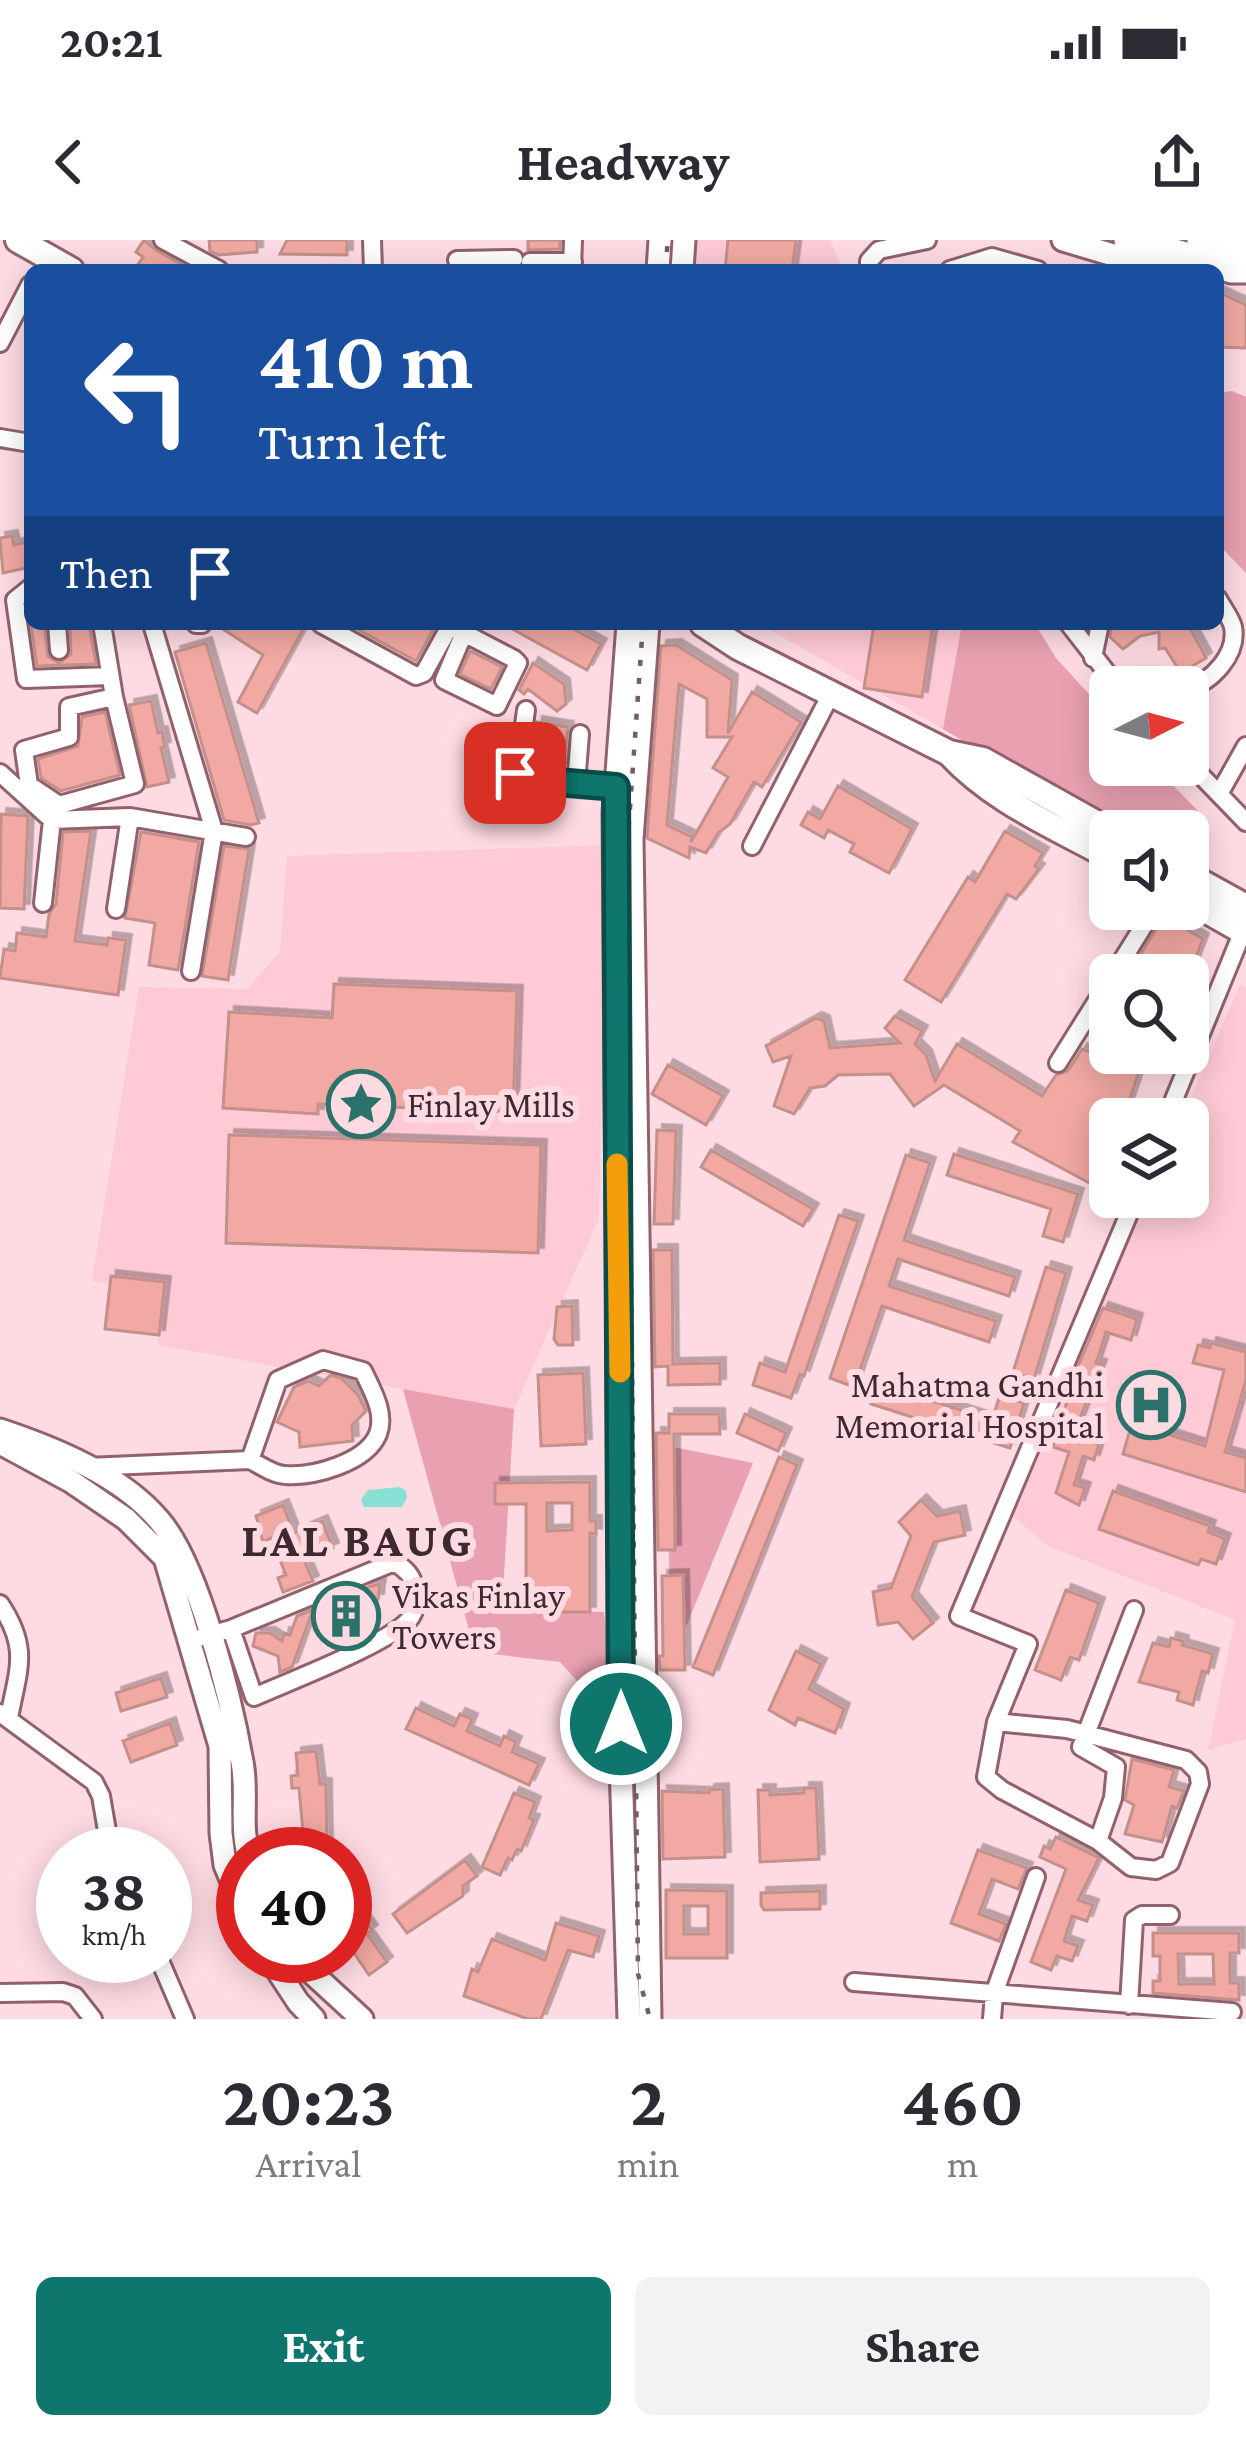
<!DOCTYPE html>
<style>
:root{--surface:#fff;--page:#f2f2f3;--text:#2b2b33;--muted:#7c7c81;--accent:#0f766e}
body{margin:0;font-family:"Crimson Pro",serif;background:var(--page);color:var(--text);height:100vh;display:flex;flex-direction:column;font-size:45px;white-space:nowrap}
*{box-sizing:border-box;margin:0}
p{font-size:39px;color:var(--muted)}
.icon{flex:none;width:66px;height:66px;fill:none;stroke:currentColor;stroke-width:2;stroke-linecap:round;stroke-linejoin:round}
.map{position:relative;height:1779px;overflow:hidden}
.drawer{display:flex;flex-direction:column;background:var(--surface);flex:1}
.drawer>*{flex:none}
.banner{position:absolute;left:24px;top:24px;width:1200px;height:366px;border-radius:18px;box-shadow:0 6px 30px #0003;background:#1a4fa0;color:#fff;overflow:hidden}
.needle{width:78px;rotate:84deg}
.fabs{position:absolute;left:1089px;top:426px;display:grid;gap:24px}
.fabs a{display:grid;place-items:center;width:120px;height:120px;border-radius:18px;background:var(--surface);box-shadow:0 6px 30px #0003;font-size:60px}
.speed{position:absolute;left:36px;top:1587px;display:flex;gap:24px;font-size:60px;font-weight:700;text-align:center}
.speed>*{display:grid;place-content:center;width:156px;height:156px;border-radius:50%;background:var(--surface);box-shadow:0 6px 30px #0003;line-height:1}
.speed small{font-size:30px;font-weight:400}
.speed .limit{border:18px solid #d22;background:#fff;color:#111}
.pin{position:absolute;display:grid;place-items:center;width:102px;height:102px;color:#fff;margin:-51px;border-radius:24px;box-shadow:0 6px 18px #0006}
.me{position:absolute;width:132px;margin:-66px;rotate:0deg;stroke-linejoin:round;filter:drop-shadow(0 0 9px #0008)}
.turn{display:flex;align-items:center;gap:42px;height:252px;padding:0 36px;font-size:54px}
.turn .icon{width:156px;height:156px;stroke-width:2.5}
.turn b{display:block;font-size:84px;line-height:102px}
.then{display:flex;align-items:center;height:114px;padding:0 36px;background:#0003;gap:24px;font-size:45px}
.eta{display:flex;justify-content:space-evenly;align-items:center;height:204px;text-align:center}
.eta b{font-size:72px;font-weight:700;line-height:84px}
.button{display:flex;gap:24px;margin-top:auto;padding:24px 36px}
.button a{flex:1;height:138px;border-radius:18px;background:var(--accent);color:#fff;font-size:48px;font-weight:700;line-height:138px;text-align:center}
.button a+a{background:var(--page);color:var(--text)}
.status{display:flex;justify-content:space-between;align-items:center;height:84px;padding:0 60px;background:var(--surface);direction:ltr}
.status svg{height:33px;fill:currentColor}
header{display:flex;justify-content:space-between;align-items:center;height:156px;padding:0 36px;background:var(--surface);font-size:54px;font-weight:700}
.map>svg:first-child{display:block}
.built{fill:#fecad5}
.green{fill:#e9a1b1}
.water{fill:#88e0d4}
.building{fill:#f2a9a3;stroke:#c4908b;stroke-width:3;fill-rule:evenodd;filter:url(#shadow)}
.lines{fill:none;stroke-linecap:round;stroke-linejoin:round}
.minor-casing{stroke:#92616c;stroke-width:22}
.tertiary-casing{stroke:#92616c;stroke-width:27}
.secondary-casing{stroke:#92616c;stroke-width:30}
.trunk-casing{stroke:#92616c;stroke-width:33}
.minor{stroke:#fff;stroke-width:16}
.tertiary{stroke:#fff;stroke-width:21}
.secondary{stroke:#fff;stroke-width:24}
.trunk{stroke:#fff;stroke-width:27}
.rail{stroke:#765d63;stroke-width:4.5;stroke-dasharray:6 12;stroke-linecap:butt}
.route-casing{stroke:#0a4d48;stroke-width:30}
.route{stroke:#0f766e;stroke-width:21}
.slow{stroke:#f59e0b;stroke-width:21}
.labels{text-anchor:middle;stroke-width:12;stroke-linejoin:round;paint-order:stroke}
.poi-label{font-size:36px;fill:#3e292e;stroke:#fedbe2;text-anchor:start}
.district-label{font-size:48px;font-weight:bold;letter-spacing:3px;fill:#3e292e;stroke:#fedbe2}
</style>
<div class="status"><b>20:21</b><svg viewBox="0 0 49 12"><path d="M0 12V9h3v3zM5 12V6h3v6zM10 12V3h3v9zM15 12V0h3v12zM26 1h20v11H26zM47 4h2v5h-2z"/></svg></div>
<header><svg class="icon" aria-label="back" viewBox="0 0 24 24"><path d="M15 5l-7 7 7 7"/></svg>Headway<svg class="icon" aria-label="share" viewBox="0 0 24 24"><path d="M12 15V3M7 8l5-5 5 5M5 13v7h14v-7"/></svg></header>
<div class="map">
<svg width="1246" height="1779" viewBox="0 0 1246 1779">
<defs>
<filter id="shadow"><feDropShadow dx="5.5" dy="-5.5" stdDeviation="0" flood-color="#0004"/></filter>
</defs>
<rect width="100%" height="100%" fill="#fedbe2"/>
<!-- built -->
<path class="built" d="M690,0H830L843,30H687Z
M760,384H962L943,489Z
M607,605L599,978L514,1169L158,1105L163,1052L92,1041L139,747L247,749L280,712L287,616Z
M1240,745L1246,748V1499L1208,1510L1235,1380L1046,1305L1011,1274L1100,1055L1148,957H1188V879H1182Z"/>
<!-- green -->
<path class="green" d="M1232,151L1246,157V333L1218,304V153Z
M962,384H1035L1056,418L1110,477V525H1153L1204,577L1192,636L1188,634V591H1115L943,489Z
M403,1149L514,1169L502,1369L604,1372L615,1483L560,1422L475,1412Z
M668,1206L753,1223L670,1426Z"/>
<!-- water -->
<path class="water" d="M400,1247L406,1251L407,1258L402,1267H364L361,1260L368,1250Z"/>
<!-- building -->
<path class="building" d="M144,0L157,11L192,30H134L143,17L136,12Z
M209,0H257V12L219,15L210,11Z
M287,0H347V15L280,14Z
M528,0H560V9L528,10Z
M728,0H796L792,30H725Z
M1218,52L1246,65V108L1218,107Z
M12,296L14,305L30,301V327L3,333L0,298Z
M31,384H44L48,416L59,423L71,414L70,384H89L96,424L37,426Z
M215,384H306L257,473L238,462L263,415Z
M348,384H436L416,421Z
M503,384H564L601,404L587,430Z
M874,384H933L922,457L864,448Z
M1112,384H1188L1206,418L1181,433L1165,408L1159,409V392L1140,396L1123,409L1110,397Z
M206,403L259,583L250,585L224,580L175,412Z
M676,405L732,440L728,493L752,452L801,482L762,547L754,542L730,584L718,593L706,613L690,607L689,618L647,598L661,406ZM679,444L707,459V497H732L713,528L728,537L691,602L692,597L667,585Z
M470,411L502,427L491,449L460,434Z
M533,423L564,444L566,464L557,471L528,449L524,454L519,450Z
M151,461L158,493L162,492L165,507L161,508L169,542L147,547L129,465Z
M105,472L120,535L61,551L41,538L38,519L78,506L82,477Z
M537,482L568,487L563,529L531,526Z
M838,546L912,589L889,633L850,612L854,604L828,590L824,598L801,585L808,572L820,579Z
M1,574L28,576L24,669L0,668Z
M91,591L75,701L107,705L108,698L126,700L118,755L0,738L4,709L15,711L17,693L46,697L49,674L56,664L63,592Z
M1005,591L1043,613L1035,626L1039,629L1016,659L1007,654L941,762L905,740L968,637L975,642Z
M141,592L199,602L178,730L149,725L155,683L125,678Z
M224,606L249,609L228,740L202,736Z
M1164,676L1203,699L1189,735H1128Z
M334,744L517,751L513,872L318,864V874L223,868L229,772L332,778Z
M895,776L922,791L915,804L926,815L935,841L957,804L1042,856L1056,835L1068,831L1082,809L1140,829L1123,879H1110V917L1099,948L1013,902L1020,891L944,845L914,866L890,834L838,835L825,846L810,848L794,874L774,866L791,816L773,822L766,806L816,778L824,781L830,808L900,803L885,788Z
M668,825L723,856L706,885L652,854Z
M657,890L676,891L673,984H654Z
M229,895L541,905L538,1013L226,1003Z
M711,910L813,969L803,986L701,927Z
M954,914L1078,954L1063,1002L1043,996L1051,969L947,935Z
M906,915L930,923L904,1000L1015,1037L1009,1056L898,1019L889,1046L996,1081L989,1102L882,1066L854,1147L830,1138Z
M839,975L858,981L804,1136L800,1134L791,1158L753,1145L760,1123L785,1132Z
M653,1010H672L673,1124L720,1123V1144L668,1145V1126L655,1127Z
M1046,1027L1066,1033L1034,1139L1013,1132Z
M111,1036L165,1042L159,1095L105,1089Z
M572,1066L573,1105H558L554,1099L557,1067Z
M1103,1068L1137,1079L1131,1100L1106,1092L1096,1123L1101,1125L1073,1196L1099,1204L1094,1220L1083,1216L1074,1245L1085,1248L1079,1265L1056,1253L1069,1212L1053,1207L1077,1129Z
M1211,1103L1246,1112V1140L1225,1212L1246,1218V1252L1123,1214L1132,1183L1205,1206L1224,1130L1193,1123L1198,1105L1210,1108Z
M583,1133L586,1204L541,1206L538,1135Z
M331,1135L341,1138L358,1155L366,1171L352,1185L353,1201L300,1207L299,1192L277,1182L294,1147L308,1141L319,1146Z
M877,1143L992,1180L1000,1155L1024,1163L1010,1208L871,1164Z
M669,1174H719L720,1194H674L675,1310H658L656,1193H669Z
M745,1174L786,1193L778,1211L737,1193Z
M779,1217L797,1225L713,1435L693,1427Z
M590,1242V1281H596V1294L590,1293V1372H526V1264H495V1243ZM547,1263H572V1290L547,1291Z
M1113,1251L1210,1286L1208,1292L1225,1299L1216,1324L1201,1319L1198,1325L1099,1289Z
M921,1260L937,1276L960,1271L965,1295L934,1302L912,1357L933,1383L913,1399L898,1382L878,1385L873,1352L891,1348L911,1296L899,1282Z
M283,1265L294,1293L322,1281L333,1308L304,1320L313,1341L283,1352L278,1338L286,1335L271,1298L263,1302L256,1276Z
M683,1335L685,1430H660L659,1416H663L662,1336Z
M380,1344L378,1359H374L370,1370L372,1384L338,1385L311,1375L292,1427L280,1432L278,1416L253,1406L256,1393H270L282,1401L284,1393L290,1395L297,1376L329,1363L350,1373L352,1365L358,1367L365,1348Z
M1066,1350L1099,1363L1079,1420L1070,1417L1061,1440L1035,1430Z
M1171,1398L1183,1401L1182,1405L1213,1414L1208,1433L1202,1431L1193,1465L1177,1460L1179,1452L1139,1442L1153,1403L1169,1407Z
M796,1411L821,1424L809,1449L844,1469L835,1493L798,1478L795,1485L769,1470Z
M161,1438L167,1457L121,1471L116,1453Z
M416,1468L454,1486L460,1474L472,1479L467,1491L500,1506L504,1496L516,1502L512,1512L539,1524L529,1545L406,1489Z
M170,1483L177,1505L131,1522L123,1501Z
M316,1511L320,1544H326L327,1612L305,1614L299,1548H292L291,1536L298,1535L296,1513Z
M1132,1519L1174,1530L1169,1547L1184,1551L1177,1568L1172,1566L1162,1602L1125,1594L1134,1565L1125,1560Z
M804,1548H816L819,1619L760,1622L758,1550H770V1555L804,1553Z
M723,1549L725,1617L663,1619L662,1551L709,1553V1550Z
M514,1553L535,1562L529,1578L534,1580L521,1611L517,1609L512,1620L508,1618L500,1635L482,1627Z
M1056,1597L1099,1618L1078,1660L1093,1665L1087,1681L1072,1676L1064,1701L1078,1706L1072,1721L1057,1716L1051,1730L1031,1722L1066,1629L1040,1617L1044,1606L1050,1609Z
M978,1610L1027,1628L1018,1649L992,1639L979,1674L1006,1684L999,1701L951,1683Z
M465,1620L477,1636L463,1646V1656L407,1693L393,1674Z
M666,1650L727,1651V1718H666ZM684,1666H708V1694H684Z
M820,1651V1669L764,1670L761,1665V1653Z
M345,1653L372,1690L367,1694L387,1722L369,1735L345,1700Z
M556,1683L599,1696L593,1717L568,1710L541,1779H528L464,1756L472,1729L478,1732L492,1699L545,1720Z
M1153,1693H1239V1713H1230V1743H1239V1760L1153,1753V1741H1160V1716H1153ZM1178,1714H1213L1214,1744H1179Z"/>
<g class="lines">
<!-- minor casing -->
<g class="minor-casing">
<path id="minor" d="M163,0L219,30
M372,0L373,30
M457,20L514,19
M530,22H573
M572,29L573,0
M869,30V21L879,10L927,0
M950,30L992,17L1038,30
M0,103L30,45
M0,198L30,203
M30,348L15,360L26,439L110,436
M57,384L59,410
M102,384L114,457L135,544L59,565L29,545L24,510L69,497V467L114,457
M152,384L214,591L191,731
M196,384H202
M321,384L416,436L424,433L451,384
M1069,384L1118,447
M450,386L464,393L514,419L518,423L497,466L444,440L464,393
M1093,418L1100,384
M1188,448C1212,442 1238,414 1233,387C1231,378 1222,367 1218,359
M526,470L517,537L616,547
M1188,522L1246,582
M0,533L52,580L130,577L246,597
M576,544L580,494
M1219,554L1246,506
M752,606L831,454
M43,663L52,580
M116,669L130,577
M1113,735L1154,669
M1058,823L1110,740
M1166,879L1245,686
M87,1227L250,1220L278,1140L323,1120L363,1131C372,1150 386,1173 378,1194C366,1223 313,1237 285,1235C274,1235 260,1225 250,1220
M0,1364C30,1409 18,1429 9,1478
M202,1397L231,1389L394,1322C406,1329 413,1336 415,1350C417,1359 416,1369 411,1377C396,1401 285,1443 254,1457L231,1389
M0,1473L94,1542L101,1556L111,1614
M996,1482L986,1537L1002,1550L1098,1601L1131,1627L1156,1630L1170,1623L1200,1544L1198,1532L1186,1520L1067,1489L996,1482L1028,1404L959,1376L1136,957
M1098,1601L1113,1558L1116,1527L1081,1507L1134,1370
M158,1716L185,1779
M854,1742L1232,1772
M0,1753L63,1752L75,1756L93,1779
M1129,1765L1134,1680L1142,1675H1170
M992,1779L994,1754L1036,1637"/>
</g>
<!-- tertiary casing -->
<g class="tertiary-casing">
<path id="tertiary" d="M1063,0L1130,20L1169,13
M658,30L660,0
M682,30L684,0
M628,384L614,573L621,1523L629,1779
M648,384L632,599L650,1779
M0,1190C54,1208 121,1235 159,1280C199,1326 231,1460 242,1522C248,1553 240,1583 248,1614
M0,1203L72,1242L126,1279L165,1318L220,1506L221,1593L225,1625L243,1668
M268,1716L298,1762L314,1779
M299,1716L312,1733L362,1779"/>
</g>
<!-- secondary casing -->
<g class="secondary-casing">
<path id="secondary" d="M18,0L71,30
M703,384L738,407L949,513C993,561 1054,586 1110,617
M949,513L983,520L1110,591
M1188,635L1246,667
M1188,660L1246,693"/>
</g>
<!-- trunk casing -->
<g class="trunk-casing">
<path id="trunk" d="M1128,0L1232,29H1246
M1201,0L1231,8L1246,7"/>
</g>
<!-- minor -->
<use href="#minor" class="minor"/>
<!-- tertiary -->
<use href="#tertiary" class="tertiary"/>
<!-- secondary -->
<use href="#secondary" class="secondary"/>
<!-- trunk -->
<use href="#trunk" class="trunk"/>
<!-- rail -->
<path class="rail" d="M665,30L668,0
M643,384L627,611L638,1734L650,1779"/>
</g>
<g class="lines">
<!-- route casing -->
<g class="route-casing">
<path id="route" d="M515,533L521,539L616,547L621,1484"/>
</g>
<!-- route -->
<use href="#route" class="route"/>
<!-- slow -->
<path class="slow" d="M617,924L620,1132"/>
</g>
<!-- icons -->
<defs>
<g id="sight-ring" transform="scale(3.45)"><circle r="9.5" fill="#fedbe2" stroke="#2a726a" stroke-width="1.5"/><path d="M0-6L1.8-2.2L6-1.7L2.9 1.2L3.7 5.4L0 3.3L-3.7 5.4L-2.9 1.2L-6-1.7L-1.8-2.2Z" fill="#2a726a"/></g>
<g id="hospital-ring" transform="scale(3.45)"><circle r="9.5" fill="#fedbe2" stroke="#2a726a" stroke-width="1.5"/><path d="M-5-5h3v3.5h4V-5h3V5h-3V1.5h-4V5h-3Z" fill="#2a726a"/></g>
<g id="building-ring" transform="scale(3.45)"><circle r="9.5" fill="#fedbe2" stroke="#2a726a" stroke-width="1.5"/><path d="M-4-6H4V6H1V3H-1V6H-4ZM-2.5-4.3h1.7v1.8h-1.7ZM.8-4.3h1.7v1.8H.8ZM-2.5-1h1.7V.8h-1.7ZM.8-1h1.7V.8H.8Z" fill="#2a726a"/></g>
</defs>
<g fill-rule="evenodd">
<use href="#sight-ring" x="361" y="864"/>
<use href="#hospital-ring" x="1151" y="1165"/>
<use href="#building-ring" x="346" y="1376"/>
</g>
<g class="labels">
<!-- poi labels -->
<g class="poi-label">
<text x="407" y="877">Finlay Mills</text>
<text x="1104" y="1157" text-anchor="end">Mahatma Gandhi<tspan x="1104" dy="41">Memorial Hospital</tspan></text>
<text x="392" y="1368">Vikas Finlay<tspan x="392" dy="41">Towers</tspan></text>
</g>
<!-- district labels -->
<g class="district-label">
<text x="358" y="1316">LAL BAUG</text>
</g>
</g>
</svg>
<div class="fabs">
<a><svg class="needle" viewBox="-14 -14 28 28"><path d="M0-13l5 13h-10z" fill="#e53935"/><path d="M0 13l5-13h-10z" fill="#7c7c81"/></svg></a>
<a><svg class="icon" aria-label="sound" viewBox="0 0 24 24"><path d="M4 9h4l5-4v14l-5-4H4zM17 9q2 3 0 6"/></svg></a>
<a><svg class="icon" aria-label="search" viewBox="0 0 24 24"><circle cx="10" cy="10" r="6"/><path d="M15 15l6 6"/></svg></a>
<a><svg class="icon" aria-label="layers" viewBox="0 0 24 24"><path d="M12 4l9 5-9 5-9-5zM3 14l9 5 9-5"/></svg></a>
</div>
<div class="speed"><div>38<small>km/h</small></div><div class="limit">40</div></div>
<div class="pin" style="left:515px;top:533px;background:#d93025"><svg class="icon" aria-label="arrive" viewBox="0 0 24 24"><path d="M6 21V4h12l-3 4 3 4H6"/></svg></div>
<svg class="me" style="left:621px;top:1484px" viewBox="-20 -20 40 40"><circle r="17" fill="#0f766e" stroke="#fff" stroke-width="3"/><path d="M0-11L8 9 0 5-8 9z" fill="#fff"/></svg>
<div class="banner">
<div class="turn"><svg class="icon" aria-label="left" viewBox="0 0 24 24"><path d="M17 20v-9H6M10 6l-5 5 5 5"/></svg><div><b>410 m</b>Turn left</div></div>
<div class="then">Then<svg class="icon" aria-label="arrive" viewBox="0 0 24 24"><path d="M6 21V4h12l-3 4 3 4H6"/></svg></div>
</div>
</div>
<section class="drawer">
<div class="eta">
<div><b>20:23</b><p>Arrival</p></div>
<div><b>2</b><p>min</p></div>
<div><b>460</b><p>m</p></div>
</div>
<div class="button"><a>Exit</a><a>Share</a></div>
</section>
